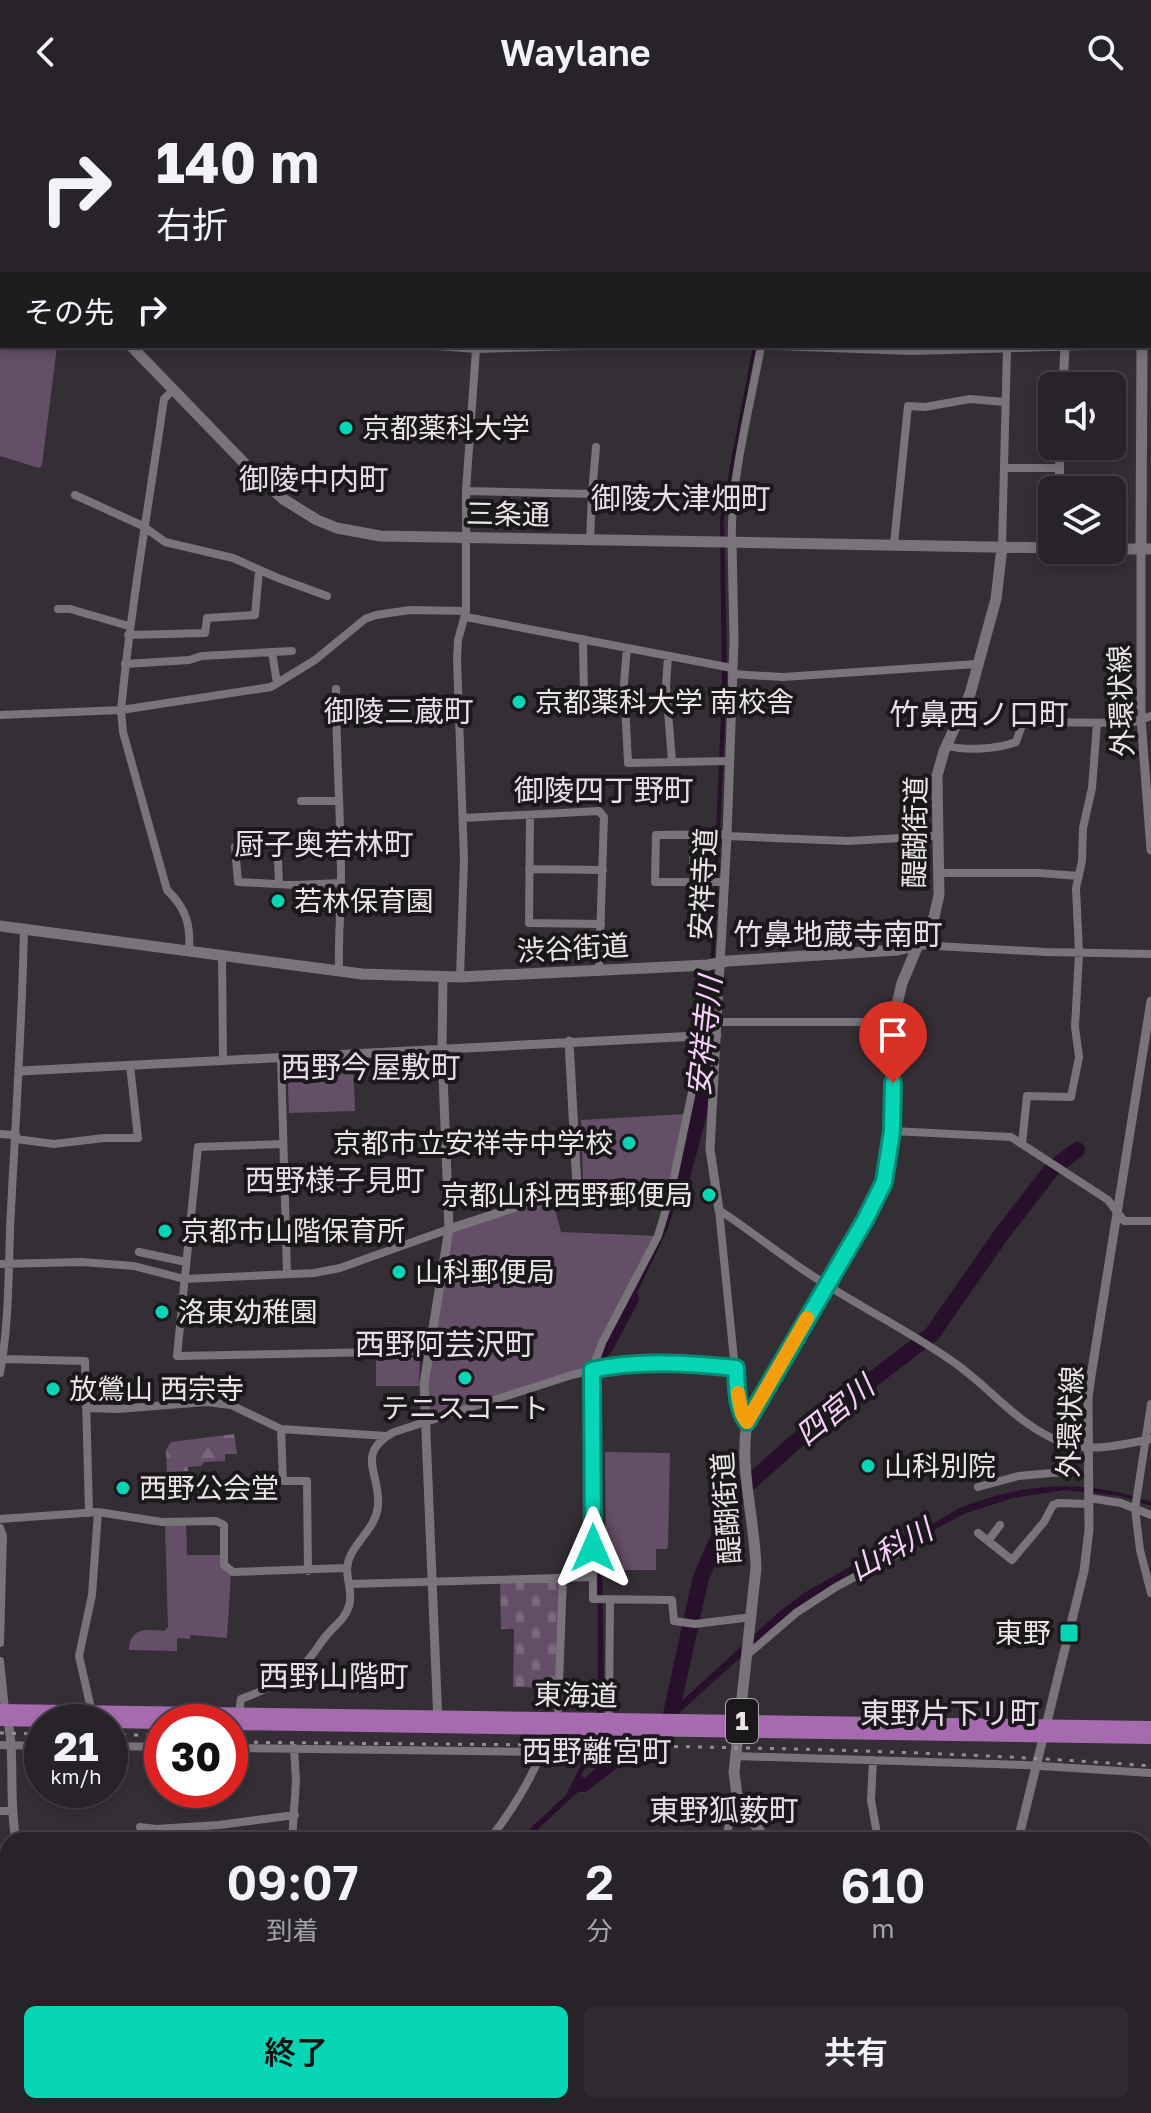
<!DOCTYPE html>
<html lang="ja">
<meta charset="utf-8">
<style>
:root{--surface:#272328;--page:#2f2b30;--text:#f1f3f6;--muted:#a4a4a8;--line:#434045;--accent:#06d5b6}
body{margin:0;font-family:"Golos Text","Noto Sans JP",sans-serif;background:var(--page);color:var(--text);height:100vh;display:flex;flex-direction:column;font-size:30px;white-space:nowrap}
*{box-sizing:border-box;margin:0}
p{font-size:26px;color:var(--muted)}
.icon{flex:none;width:44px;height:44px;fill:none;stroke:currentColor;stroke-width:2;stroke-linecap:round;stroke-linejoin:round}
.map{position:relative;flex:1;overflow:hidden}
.details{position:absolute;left:0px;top:1728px;width:1152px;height:282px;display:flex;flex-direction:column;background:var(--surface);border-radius:24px 24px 0 0;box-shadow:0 4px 12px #0003,0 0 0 2px var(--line)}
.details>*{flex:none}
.top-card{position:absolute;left:0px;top:0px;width:1152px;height:244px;box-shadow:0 4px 12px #0003,0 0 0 2px var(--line);background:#272328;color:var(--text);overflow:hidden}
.controls{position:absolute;left:1038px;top:268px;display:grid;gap:16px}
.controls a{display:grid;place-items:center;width:88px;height:88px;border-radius:12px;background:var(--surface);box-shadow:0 4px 12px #0003,0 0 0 2px var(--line);font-size:40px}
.speed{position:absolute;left:24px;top:1600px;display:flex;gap:16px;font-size:40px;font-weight:700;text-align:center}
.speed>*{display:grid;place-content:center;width:104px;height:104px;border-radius:50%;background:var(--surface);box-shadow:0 4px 12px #0003,0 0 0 2px var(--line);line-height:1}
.speed small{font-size:20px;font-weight:400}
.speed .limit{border:12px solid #d22;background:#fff;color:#111}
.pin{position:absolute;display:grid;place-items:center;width:68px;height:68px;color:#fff;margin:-82px -34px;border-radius:50% 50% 50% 0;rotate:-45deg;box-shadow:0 0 8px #0007}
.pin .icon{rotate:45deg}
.me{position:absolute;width:88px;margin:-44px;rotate:0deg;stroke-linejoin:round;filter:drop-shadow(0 0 6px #0008)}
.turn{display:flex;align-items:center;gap:28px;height:168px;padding:0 24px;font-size:36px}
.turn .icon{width:104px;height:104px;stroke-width:2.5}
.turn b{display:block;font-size:56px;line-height:68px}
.then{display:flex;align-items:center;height:76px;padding:0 24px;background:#0003;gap:16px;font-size:30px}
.eta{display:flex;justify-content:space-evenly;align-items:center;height:136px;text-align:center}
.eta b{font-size:48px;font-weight:600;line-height:56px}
.primary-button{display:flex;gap:16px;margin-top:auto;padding:16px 24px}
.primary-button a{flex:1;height:92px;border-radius:12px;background:var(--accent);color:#111;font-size:32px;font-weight:600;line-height:92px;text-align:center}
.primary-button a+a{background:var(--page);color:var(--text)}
header{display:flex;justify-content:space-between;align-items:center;height:104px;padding:0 24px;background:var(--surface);font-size:36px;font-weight:600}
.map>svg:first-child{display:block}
.forest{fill:url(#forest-firs)}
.cemetery{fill:url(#cemetery-stones)}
.park{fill:#654e67}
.water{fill:#280f2c}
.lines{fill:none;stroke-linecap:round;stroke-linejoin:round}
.stream{stroke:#280f2c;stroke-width:3}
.river{stroke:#280f2c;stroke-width:16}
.ferry{stroke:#f8cffc;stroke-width:2;stroke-dasharray:10 8;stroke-linecap:butt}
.minor-tunnel{stroke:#4f4a50;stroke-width:8;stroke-dasharray:8 4;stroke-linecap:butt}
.minor{stroke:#79737a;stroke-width:8}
.tertiary{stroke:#79737a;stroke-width:9}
.secondary{stroke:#79737a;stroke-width:11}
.trunk{stroke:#a66aaf;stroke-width:12}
.rail{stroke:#928e93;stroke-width:3;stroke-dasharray:4 8;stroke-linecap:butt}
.route-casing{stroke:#048a76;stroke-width:20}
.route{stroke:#06d5b6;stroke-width:14}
.slow{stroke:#f59e0b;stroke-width:14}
.poi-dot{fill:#06d5b6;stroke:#1a181b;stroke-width:3}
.labels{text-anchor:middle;stroke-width:8;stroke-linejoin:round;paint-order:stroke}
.shield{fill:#1a181b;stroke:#aba8ab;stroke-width:2}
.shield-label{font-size:26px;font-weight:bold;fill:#e9e5e9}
.poi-label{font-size:28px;fill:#e9e5e9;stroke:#1a181b;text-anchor:start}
.street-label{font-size:28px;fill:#e9e5e9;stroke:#1a181b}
.neighbourhood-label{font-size:30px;fill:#e6dee6;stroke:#1a181b}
.water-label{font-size:30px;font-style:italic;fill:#f8cffc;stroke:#1a181b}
</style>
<header><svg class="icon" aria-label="back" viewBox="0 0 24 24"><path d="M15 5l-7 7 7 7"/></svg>Waylane<svg class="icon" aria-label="search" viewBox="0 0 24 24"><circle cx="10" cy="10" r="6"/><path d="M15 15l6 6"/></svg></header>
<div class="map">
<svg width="1151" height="2009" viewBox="0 0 1151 2009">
<defs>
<pattern id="forest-firs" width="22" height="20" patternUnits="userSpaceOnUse" patternTransform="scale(2)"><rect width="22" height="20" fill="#654e67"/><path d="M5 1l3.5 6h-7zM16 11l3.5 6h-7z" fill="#7b677d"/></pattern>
<pattern id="cemetery-stones" width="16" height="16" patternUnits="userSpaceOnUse" patternTransform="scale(2)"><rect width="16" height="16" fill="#654e67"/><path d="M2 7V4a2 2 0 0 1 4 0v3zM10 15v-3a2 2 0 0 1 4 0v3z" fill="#7b677d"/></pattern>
</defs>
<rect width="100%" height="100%" fill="#342f35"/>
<!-- forest -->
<path class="forest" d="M234,1330L237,1350H225V1357L204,1358L201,1362L188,1363V1367L167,1368L166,1346L171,1338Z"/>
<!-- cemetery -->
<path class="cemetery" d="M500,1476H560L558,1584L513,1583L514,1525H501Z"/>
<!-- park -->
<path class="park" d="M0,214L2,242H57L42,361L39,364L0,352Z
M353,957L355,1007L289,1009L287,959Z
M685,1010L665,1094L654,1102L583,1079L581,1016Z
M551,1091L561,1128L658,1132L592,1266L425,1319L424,1280L449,1125Z
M420,1253L419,1282H376V1254Z
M605,1348L670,1349L668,1442L667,1445H656V1466H606Z
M165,1421H186L187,1451H222L231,1470L227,1534L190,1531V1535L177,1534V1547L129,1546C130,1524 145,1525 164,1527L168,1523Z"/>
<!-- water -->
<path class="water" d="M753,242H756L724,415L727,574L710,946L677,1095L668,1124L638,1187L617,1218L600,1258L604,1600L592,1650L581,1672L585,1674L615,1647L672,1606L779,1508L804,1489L916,1425C934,1423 950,1407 967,1401C1029,1378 1089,1375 1151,1398V1402L1121,1392L1064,1386L1013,1394L966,1409L836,1478L795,1504L625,1658L586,1688H578L526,1736H518L566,1691L586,1651L598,1599L597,1260C613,1209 648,1166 666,1117C686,1061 701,980 708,920L722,588L720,415Z"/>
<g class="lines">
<!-- stream -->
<path class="stream" d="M0,1993L8,1992"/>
<!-- river -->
<path class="river" d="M921,0L922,2
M677,1089C692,1038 707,986 710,932
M604,1245L631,1195
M671,1610L701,1473L739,1388L826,1311L932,1230L1001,1131L1052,1065L1077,1046"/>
<!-- ferry -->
<path class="ferry" d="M496,0L498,2
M644,2L646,0"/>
<!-- minor-tunnel -->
<path class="minor-tunnel" d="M543,1645L552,1620"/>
<!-- minor -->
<path class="minor" d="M61,0V2
M337,0L341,2
M1008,0V2
M228,2V0
M299,2V0
M363,2V0
M730,2V0
M786,2V0
M843,2L844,0
M1033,2L1034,0
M1063,2V0
M1106,2L1110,0
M0,15H2
M1150,104L1151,103
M0,161H2
M1150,240H1151
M437,242L476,245L580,242
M777,242L911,247L1086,242
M173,286L164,295C149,399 131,502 121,606L271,583L315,556L365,515L376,511L410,506L466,507
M1004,364H1059
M466,387L592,390L590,436
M592,390L596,343
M75,391L143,422L165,438L233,454L278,474L327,492
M732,438C730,375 750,304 761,242
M894,440L908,302L925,303L970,295L1005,298
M1002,443L1007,244
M58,505H70L129,522
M466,513L732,564
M128,531L205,529L207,514L255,511L259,467
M583,535L584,595
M627,544L624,579L628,659L730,657
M272,548L277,579
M668,552L666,582L672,657
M125,560L189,556L202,552L292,547
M732,570L783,573L977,560
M336,585C336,649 341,712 341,775C341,806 338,836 339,867
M0,611L121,606L123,628L167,786C186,804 191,821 189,847
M948,642C966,647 998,645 1016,638L1023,618L1131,619L1151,612
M301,697H338
M530,711L529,819L601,820
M464,714L599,707L604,713L599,866
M727,732L848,737L936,732
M277,733L279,780
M235,743L238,778L295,781L341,779
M529,765L603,766
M938,769H1039L1079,772
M693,778L694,730
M724,778H655L656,731L727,730
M918,841L1046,848L1151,850
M222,851L223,956
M460,873L464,756L457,555L458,536L466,507V387L476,245
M718,918H896
M704,931L670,1092L658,1132L602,1239L592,1266L593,1495L672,1496L674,1517L695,1520L752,1513
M281,953L287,1170
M892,1027L1011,1033L1108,1096L1124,1117H1151
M0,1030L16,1031
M16,1035L54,1040L104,1034H138L130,961
M283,1040L198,1043L177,1252L429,1247
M1022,1040L1027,992L1071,993L1079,953L1075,923L1079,849L1076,784L1082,757L1083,724L1092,684L1097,619
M719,1106C753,1128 785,1155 819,1176C862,1204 907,1226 949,1255C989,1281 1015,1320 1061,1338C1091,1349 1121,1341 1151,1335
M719,1106L738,1295L742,1310L747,1318
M139,1148L186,1158
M0,1160L82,1158L134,1162L184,1175L314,1169L340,1164L449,1125
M3,1255L85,1257L89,1409
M0,1269C10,1215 8,1161 11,1105C16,1012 22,919 24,825
M1151,1300L1135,1405L1140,1446L1151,1489
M86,1304L118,1305L206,1298L231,1301L281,1325L386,1332
M281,1325L283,1377H307L308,1467
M978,1383L1018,1372L1064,1368L1074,1342
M1089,1394L1121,1399L1151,1411
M0,1415L98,1408L162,1418L216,1417L224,1421V1461L233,1468L346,1464
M0,1424L3,1432L0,1539
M978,1429L1012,1456L1044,1418L1053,1401L1058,1399L1089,1400
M988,1437L1000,1421
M349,1480L593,1473
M747,1551L796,1509L836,1483L901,1448
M0,1557L5,1606
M558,1605L563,1473
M92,1609L79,1552L92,1491L98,1408
M609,1609L610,1495
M239,1610L241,1595C261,1588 288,1575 304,1560C313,1552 319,1540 327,1531C335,1521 345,1515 349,1502C354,1486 343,1471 349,1455C356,1436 376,1424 378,1402C381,1369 354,1350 394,1328L572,1271L608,1262L691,1260L736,1264
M0,1641L42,1642
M110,1642L162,1643
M230,1644L542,1648
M735,1652L1025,1661L1151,1669
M873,1656L871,1696L878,1736
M0,1707H12
M140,1723L156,1725
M155,1736L156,1725L219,1721L295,1711
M292,1736L296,1677L294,1644
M489,1736C511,1708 530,1678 543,1645
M725,1736L737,1692
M1144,1765L1151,1764
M0,1819L8,1818
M0,1856H8
M1144,1906L1151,1904
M0,1913H8
M0,1945H7
M181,2002L182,2009
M639,2002V2005
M662,2002L663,2009
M771,2002L772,2009
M1037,2002V2009
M1110,2002L1111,2009
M337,2009L341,2002
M385,2009L389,2002
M535,2009L539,2002"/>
<!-- tertiary -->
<path class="tertiary" d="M1063,282L1065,243
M1059,386L1060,342
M1141,445V615L1151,746
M21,967L717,931
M719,1106L710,1045L727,732L734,537L732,438
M449,1125L577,1083L569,937
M7,1612C16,1653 8,1695 16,1736
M438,1619L424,1280L449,1125L442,945L443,873
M1018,1736L1084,1467L1089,1426L1088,1293L1091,1272L1151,897
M83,2002V2009
M978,2009V2002"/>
<!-- secondary -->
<path class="secondary" d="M0,106L2,108
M1150,119V118
M131,242L250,365L283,395L317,416L337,424L380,432L1052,444
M1112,445H1151
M1141,445L1142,242
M0,822L362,870L460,873L708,861L728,857L898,846L918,841
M765,1736L737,1692L734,1668L756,1464C755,1416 739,1366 747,1318L865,1116L884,1078L892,1027L897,900L902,879L918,841L934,813L939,791L937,672L944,647L970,590L996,495L1002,443
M845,2009V2002"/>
<!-- trunk -->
<path class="trunk" d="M0,1606L1151,1623
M0,1616L93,1618
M110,1618L162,1619
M230,1620L1151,1634"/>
<!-- rail -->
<path class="rail" d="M1150,24H1151
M0,33H2
M1150,43H1151
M1150,62H1151
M0,80H2
M0,95H2
M1150,132H1151
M0,1629L42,1630
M110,1631H162
M230,1638C537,1642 845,1639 1151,1662"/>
</g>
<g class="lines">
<!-- route casing -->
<g class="route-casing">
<path id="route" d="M593,1444L592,1266C638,1256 689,1259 736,1264C737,1282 736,1303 747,1318L865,1116L884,1078L892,1027L893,979"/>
</g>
<!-- route -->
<use href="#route" class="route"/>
<!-- slow -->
<path class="slow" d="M738,1289L742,1310L747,1318L807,1214"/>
</g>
<!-- markers -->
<g class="poi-dot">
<circle cx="346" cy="324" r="8"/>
<circle cx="519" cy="598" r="8"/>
<circle cx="278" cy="797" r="8"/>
<circle cx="629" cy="1039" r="8"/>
<circle cx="709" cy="1091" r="8"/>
<circle cx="165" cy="1127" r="8"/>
<circle cx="399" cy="1168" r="8"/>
<circle cx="162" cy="1208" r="8"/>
<circle cx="465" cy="1274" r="8"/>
<circle cx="53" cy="1285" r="8"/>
<circle cx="868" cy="1362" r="8"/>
<circle cx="123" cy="1384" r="8"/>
<rect x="1059" y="1519" width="20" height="20" rx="4"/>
</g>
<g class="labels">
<!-- shield labels -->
<rect class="shield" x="726" y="1595" width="32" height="44" rx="6"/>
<g class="shield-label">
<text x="742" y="1626">1</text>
</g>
<!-- poi labels -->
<g class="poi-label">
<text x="362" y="334">京都薬科大学</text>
<text x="535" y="608">京都薬科大学 南校舎</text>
<text x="294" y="807">若林保育園</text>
<text x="613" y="1049" text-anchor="end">京都市立安祥寺中学校</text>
<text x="693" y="1101" text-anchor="end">京都山科西野郵便局</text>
<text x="181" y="1137">京都市山階保育所</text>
<text x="415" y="1178">山科郵便局</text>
<text x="178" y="1218">洛東幼稚園</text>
<text x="69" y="1295">放鶯山 西宗寺</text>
<text x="465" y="1314" text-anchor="middle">テニスコート</text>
<text x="884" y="1372">山科別院</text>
<text x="139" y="1394">西野公会堂</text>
<text x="1051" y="1539" text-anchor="end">東野</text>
</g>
<!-- street labels -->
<g class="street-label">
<text transform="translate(508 410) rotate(1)" y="10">三条通</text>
<text transform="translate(1121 597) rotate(-92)" y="10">外環状線</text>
<text transform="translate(915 728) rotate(-89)" y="10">醍醐街道</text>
<text transform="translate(703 780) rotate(-87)" y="10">安祥寺道</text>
<text transform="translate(573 844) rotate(-3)" y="10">渋谷街道</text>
<text transform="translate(1070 1318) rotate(-88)" y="10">外環状線</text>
<text transform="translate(726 1404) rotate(-94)" y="10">醍醐街道</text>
<text transform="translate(576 1591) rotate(1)" y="10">東海道</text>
</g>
<!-- neighbourhood labels -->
<g class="neighbourhood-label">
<text x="314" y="386">御陵中内町</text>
<text x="681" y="405">御陵大津畑町</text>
<text x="399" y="618">御陵三蔵町</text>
<text x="979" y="621">竹鼻西ノ口町</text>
<text x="604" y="697">御陵四丁野町</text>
<text x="324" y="751">厨子奥若林町</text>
<text x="838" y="841">竹鼻地蔵寺南町</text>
<text x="371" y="974">西野今屋敷町</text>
<text x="335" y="1087">西野様子見町</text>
<text x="445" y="1251">西野阿芸沢町</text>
<text x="334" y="1583">西野山階町</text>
<text x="950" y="1620">東野片下リ町</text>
<text x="597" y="1658">西野離宮町</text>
<text x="724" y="1717">東野狐薮町</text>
</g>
<!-- water labels -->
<g class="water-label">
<text transform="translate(705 932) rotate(-84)" y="10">安祥寺川</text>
<text transform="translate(835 1307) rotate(-39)" y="10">四宮川</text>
<text transform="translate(891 1446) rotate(-30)" y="10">山科川</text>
</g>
</g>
</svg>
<div class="controls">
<a><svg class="icon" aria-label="sound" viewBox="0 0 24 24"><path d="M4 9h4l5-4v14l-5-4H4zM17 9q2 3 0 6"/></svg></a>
<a><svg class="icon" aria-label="layers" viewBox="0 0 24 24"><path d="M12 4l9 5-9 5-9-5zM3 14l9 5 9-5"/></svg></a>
</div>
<div class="speed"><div>21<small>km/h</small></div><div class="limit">30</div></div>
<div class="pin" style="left:893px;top:979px;background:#d93025"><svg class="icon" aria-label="arrive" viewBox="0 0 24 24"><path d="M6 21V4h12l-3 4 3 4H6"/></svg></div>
<svg class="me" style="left:593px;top:1444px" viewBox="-20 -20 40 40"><path d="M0-17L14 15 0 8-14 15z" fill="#06d5b6" stroke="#fff" stroke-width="4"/></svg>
<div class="top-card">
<div class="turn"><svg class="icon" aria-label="right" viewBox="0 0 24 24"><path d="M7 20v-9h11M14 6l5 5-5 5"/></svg><div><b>140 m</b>右折</div></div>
<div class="then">その先<svg class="icon" aria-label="right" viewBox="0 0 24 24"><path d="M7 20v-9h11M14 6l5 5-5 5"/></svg></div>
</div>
<section class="details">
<div class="eta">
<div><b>09:07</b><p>到着</p></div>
<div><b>2</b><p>分</p></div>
<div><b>610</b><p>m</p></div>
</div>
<div class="primary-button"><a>終了</a><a>共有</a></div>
</section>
</div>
